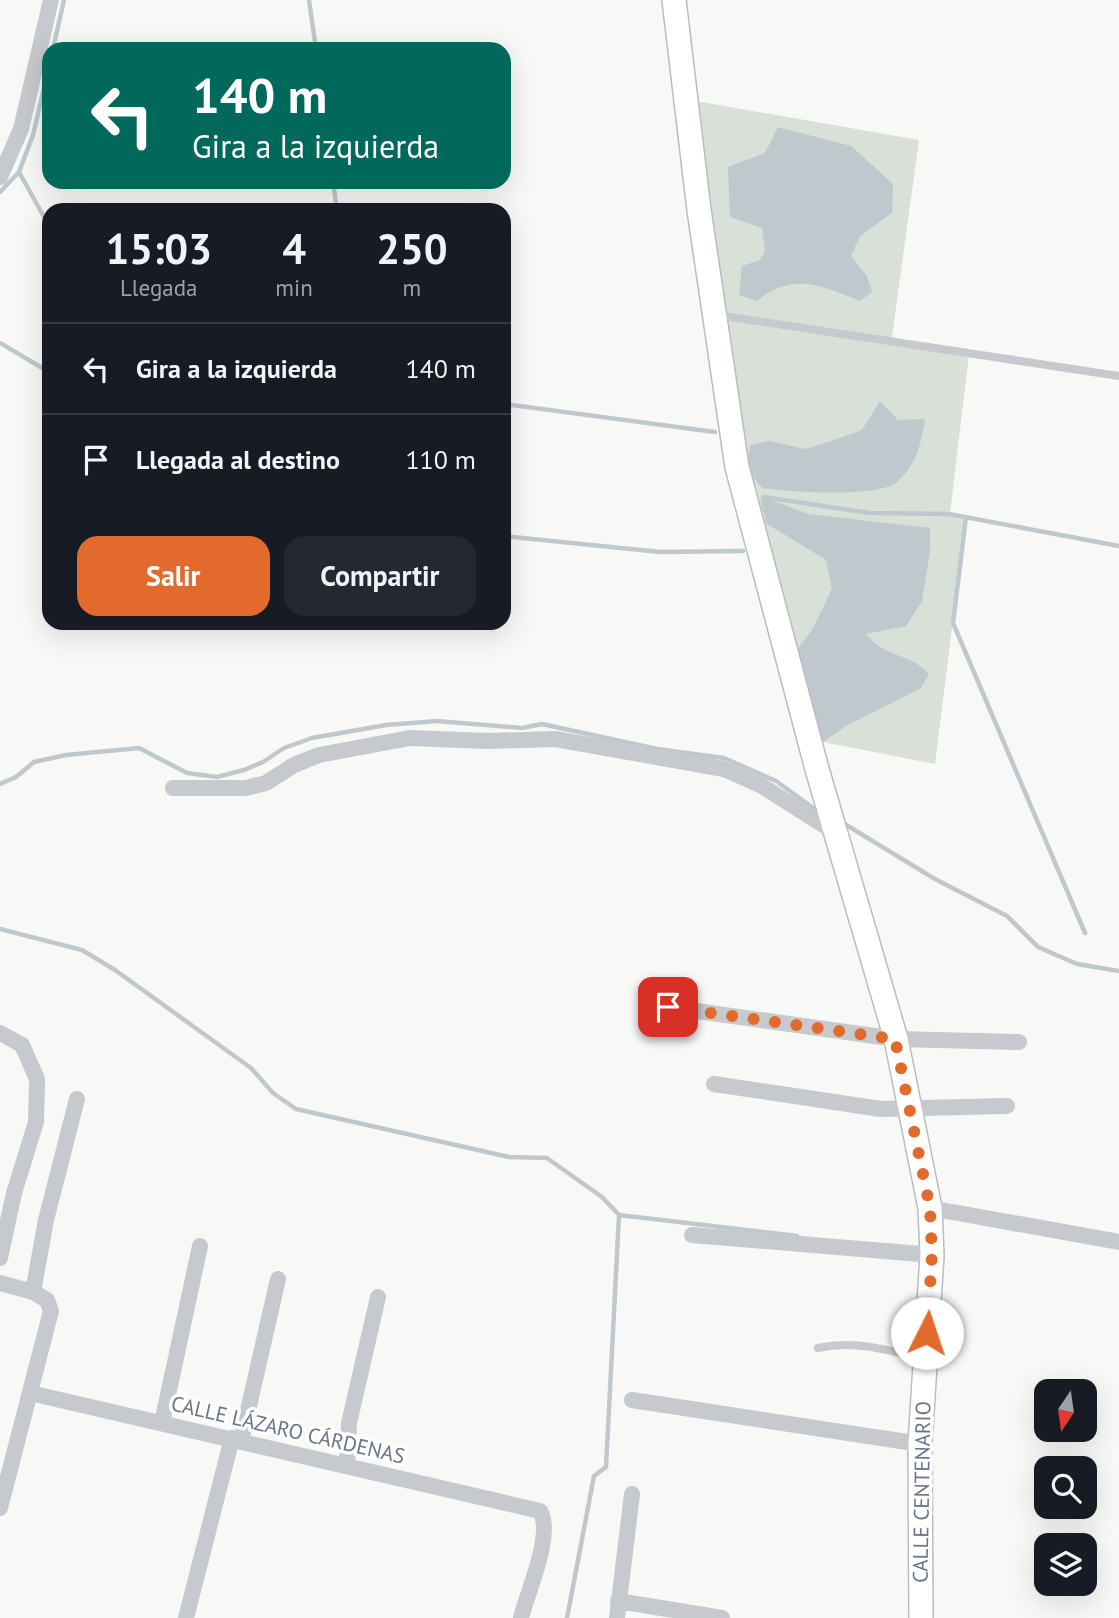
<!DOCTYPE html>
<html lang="es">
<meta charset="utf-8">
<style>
:root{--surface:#171b24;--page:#242831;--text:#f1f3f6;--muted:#9ea1a6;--line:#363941;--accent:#e26a2d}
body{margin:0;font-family:"PT Sans",sans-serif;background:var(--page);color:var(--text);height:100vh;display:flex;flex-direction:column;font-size:26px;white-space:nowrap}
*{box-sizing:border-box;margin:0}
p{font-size:23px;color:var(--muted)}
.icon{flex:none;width:38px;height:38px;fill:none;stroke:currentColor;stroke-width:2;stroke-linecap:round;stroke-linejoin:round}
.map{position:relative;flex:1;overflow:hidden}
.sheet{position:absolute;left:42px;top:203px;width:469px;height:427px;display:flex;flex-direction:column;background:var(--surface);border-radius:21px;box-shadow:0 7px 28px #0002}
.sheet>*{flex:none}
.hud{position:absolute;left:42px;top:42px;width:469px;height:147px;border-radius:21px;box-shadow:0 7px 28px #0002;background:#00695c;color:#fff;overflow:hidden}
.needle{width:46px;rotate:193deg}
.tools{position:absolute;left:1034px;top:1379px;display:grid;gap:14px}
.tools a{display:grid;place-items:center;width:63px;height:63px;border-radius:14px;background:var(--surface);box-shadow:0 7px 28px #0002;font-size:35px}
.pin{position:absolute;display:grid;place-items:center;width:60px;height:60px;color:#fff;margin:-30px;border-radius:14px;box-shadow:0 4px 10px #0006}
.me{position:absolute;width:77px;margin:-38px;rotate:4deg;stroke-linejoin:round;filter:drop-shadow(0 0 5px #0008)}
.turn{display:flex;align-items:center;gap:24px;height:147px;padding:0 35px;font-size:32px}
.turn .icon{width:91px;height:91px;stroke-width:2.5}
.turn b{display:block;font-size:49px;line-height:60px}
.eta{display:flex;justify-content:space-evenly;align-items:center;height:119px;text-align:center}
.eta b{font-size:42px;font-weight:700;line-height:49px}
.primary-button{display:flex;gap:14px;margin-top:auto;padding:14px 35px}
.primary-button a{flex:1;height:80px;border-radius:21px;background:var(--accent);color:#fff;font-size:28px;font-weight:700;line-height:80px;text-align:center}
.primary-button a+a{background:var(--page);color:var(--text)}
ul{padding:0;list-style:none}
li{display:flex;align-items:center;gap:21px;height:91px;padding:0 35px;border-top:2px solid var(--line)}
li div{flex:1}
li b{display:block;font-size:26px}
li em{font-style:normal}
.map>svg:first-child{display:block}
.green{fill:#d9e0d7}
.water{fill:#bfc8cd}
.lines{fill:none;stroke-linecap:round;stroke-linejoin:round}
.stream{stroke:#bfc8cd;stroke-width:4.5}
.secondary-casing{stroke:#b8bdc2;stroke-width:26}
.lane{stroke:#c6c9cd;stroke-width:8}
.street{stroke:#c6c9cd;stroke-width:16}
.secondary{stroke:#fff;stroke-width:23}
.route{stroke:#e26a2d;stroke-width:12;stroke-dasharray:0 21.6}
.labels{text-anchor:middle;stroke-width:7;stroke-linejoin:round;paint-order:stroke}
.street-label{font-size:21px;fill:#687687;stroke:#fff}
</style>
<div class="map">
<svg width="1119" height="1618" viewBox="0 0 1119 1618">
<rect width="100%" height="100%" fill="#f8f9f6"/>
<!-- green -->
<path class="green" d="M696,101L919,140L891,344L969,355L950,513L966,517L935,764L823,742L751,499Z"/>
<!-- water -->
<path class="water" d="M778,127L851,146L893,184L892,213L860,236L851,256L867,276L872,292L860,301C821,285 792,272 757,301L739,295L742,266L760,260L765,251L762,228L730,217L728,167L765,153Z
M880,401L898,420L925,419C921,444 917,464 897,482C880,498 787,492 762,488L747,469L750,445L770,441L806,449L837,439L862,430Z
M763,497L808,514L930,528V551L922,601L906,626L866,634C888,660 909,652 929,674L921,688L846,726L823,742L796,651L812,630L832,589L826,560L766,523Z"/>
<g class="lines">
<!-- stream -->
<path class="stream" d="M309,0L316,49
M53,49L64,0
M19,172L49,226
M333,182L337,210
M0,192L19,172L33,135L49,67
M0,343L49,372
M504,404L715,432
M765,511L763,497L870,513L949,514L1119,546
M966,517L953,623L1085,933
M504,536L660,552L743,551
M0,784L16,777L34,762L66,755L139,748L187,773L217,777L244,770L263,762L284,748L312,738L386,725L437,721L522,728L542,724L657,749L724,758L776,781L816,810
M843,823L935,879L1007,916L1038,947L1077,964L1119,971
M0,929L82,950L115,970L251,1068L273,1093L296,1109L509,1157L547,1158L602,1197L619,1215L797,1236
M567,1618L594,1476L606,1467L619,1215"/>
<!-- secondary casing -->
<g class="secondary-casing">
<path id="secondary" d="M674,0L699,210L737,467L817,769L896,1039L930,1208L932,1255L920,1444L921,1618"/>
</g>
<!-- lane -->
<path class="lane" d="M718,315L1119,376
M818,1348C855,1340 886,1350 922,1358"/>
<!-- street -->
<path class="street" d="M0,177L21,129L51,0
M173,788H246L266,783L294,765L319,755L410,738L488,741L555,739L724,769L762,786L836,833
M668,1007L896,1039L1019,1042
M0,1033L22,1045L37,1079L36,1122L14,1193L0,1258
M714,1084L881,1109L1007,1106
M930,1208L1119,1242
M692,1235L932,1255
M0,1283L33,1292L47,1300L51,1311L0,1508
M33,1292L46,1220L77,1099
M30,1393L540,1511C554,1534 527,1593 521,1618
M632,1400L920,1444
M162,1423L200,1246
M241,1441L278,1279
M347,1465L349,1423L378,1297
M618,1601L722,1618
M186,1618L232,1438
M617,1618L632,1494"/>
<!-- secondary -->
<use href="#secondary" class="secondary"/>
</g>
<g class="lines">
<!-- route -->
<path class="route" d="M668,1007L895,1039L930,1208L932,1255L927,1333"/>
</g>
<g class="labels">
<!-- street labels -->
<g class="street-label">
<text transform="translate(288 1430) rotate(13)" y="7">CALLE LÁZARO CÁRDENAS</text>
<text transform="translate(922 1492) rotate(-89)" y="7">CALLE CENTENARIO</text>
</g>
</g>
</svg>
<div class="tools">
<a><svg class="needle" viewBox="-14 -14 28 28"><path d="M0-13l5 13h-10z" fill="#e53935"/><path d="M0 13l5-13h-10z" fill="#9ea1a6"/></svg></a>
<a><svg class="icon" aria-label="search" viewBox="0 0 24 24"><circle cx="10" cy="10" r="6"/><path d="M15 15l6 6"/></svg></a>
<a><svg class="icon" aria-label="layers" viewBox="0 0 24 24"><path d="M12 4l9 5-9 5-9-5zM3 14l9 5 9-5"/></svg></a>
</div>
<div class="pin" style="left:668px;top:1007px;background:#d93025"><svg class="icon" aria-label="arrive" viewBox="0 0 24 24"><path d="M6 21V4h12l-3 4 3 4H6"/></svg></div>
<svg class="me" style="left:927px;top:1333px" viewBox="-20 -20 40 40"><circle r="19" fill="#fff"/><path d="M0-13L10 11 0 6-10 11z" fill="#e26a2d"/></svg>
<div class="hud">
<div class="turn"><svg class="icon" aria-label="left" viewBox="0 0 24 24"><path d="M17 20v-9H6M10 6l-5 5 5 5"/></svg><div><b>140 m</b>Gira a la izquierda</div></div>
</div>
<section class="sheet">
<div class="eta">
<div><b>15:03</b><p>Llegada</p></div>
<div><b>4</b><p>min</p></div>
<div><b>250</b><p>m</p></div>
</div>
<ul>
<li><svg class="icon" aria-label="left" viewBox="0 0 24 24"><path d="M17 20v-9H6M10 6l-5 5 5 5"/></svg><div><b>Gira a la izquierda</b></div><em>140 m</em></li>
<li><svg class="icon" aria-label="arrive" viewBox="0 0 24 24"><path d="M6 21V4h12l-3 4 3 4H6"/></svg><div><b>Llegada al destino</b></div><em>110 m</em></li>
</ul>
<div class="primary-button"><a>Salir</a><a>Compartir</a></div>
</section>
</div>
